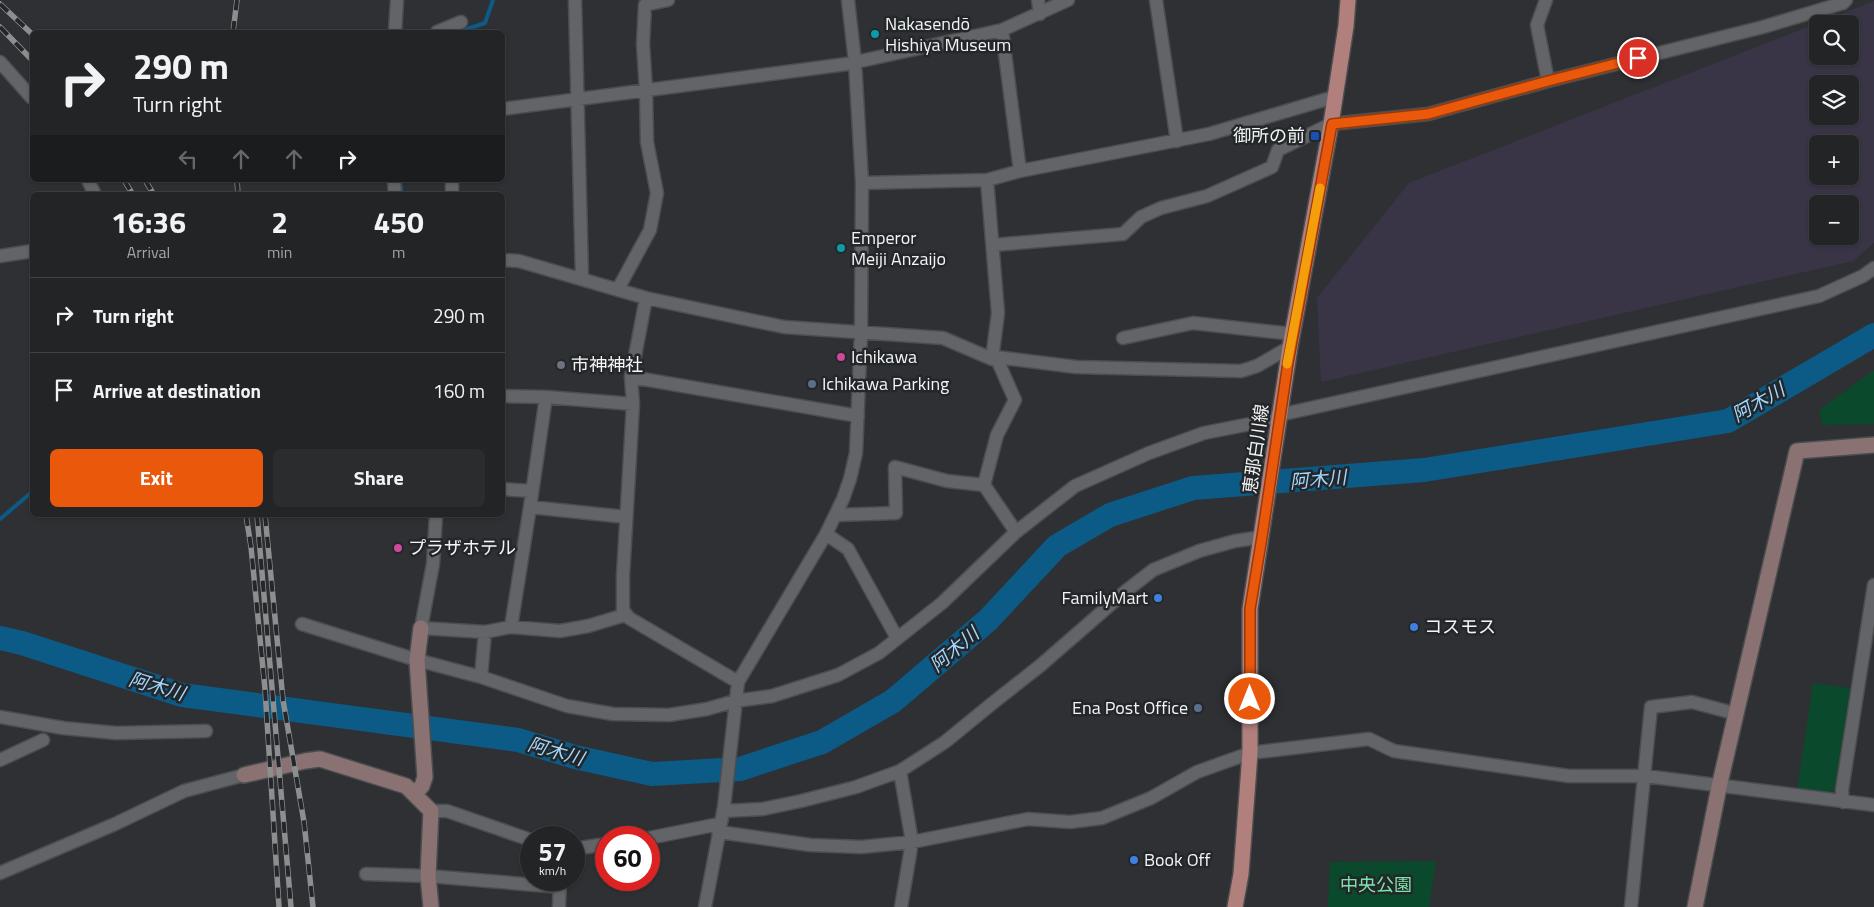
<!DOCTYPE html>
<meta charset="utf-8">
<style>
:root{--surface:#222426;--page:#2a2c2e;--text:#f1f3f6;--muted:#a2a4a7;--line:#3f4143;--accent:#ea580c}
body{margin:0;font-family:"Titillium Web","Noto Sans JP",sans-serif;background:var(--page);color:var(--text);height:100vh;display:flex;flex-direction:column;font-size:19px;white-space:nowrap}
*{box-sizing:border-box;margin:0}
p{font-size:16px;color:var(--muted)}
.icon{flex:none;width:28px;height:28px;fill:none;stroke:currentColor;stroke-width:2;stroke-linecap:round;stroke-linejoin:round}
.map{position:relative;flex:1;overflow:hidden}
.drawer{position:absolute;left:30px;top:192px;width:475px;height:325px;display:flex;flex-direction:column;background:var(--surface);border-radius:8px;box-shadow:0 1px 4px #0004,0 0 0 1px var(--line)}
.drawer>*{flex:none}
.guide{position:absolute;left:30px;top:30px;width:475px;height:152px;border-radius:8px;box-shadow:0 1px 4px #0004,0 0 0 1px var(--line);background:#222426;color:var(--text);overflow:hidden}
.tools{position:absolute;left:1809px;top:15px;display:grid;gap:10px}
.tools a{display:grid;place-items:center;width:50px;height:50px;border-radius:8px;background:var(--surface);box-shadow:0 1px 4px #0004,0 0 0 1px var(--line);font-size:25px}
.speed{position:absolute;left:520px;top:826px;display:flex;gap:10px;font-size:25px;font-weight:700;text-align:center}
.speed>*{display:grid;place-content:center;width:65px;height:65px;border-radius:50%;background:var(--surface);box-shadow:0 1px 4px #0004,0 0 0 1px var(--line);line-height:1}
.speed small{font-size:12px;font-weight:400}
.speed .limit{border:8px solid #d22;background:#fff;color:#111}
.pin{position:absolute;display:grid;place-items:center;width:42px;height:42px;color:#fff;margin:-21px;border:2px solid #fff;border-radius:50%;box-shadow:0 1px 5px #0007}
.me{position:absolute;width:55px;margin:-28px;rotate:0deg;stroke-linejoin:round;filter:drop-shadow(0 0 4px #0008)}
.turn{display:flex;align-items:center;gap:18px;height:105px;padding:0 20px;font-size:22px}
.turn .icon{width:65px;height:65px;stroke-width:2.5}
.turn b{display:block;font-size:35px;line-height:42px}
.lanes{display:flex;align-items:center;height:48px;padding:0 20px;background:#0003;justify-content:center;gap:25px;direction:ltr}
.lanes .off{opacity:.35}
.eta{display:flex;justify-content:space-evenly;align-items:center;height:85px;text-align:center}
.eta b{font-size:30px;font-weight:700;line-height:35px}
.action{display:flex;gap:10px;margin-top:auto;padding:10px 20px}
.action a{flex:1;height:58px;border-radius:8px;background:var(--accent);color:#fff;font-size:20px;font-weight:700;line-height:58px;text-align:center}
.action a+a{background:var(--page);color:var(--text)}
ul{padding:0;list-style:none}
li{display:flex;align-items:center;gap:15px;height:75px;padding:0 20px;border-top:1px solid var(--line)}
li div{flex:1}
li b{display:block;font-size:19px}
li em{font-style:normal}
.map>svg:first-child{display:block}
.industrial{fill:#3a3546;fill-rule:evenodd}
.green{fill:#0b492c}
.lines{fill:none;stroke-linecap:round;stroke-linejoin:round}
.stream{stroke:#0c5a86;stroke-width:4}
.river{stroke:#0c5a86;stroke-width:24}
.street-casing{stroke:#4b4d4f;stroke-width:15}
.secondary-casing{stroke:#4b4d4f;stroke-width:18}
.primary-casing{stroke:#4b4d4f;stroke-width:18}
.street{stroke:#626467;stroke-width:12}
.secondary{stroke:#8a7272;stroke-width:15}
.primary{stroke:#b1807d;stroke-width:15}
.rail-casing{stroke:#8c8e90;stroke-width:5.5}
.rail{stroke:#242729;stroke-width:4;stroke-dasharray:11;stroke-linecap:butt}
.route-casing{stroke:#983908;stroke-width:12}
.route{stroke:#ea580c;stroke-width:9}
.slow{stroke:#f59e0b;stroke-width:9}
.culture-dot{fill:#0f9aa8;stroke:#242729;stroke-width:2}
.transit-dot{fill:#1a4fb4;stroke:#242729;stroke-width:2}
.hotel-dot{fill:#d1479c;stroke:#242729;stroke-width:2}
.worship-dot{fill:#6b7280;stroke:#242729;stroke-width:2}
.service-dot{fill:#5c6f8a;stroke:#242729;stroke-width:2}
.shop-dot{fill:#3f7fe0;stroke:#242729;stroke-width:2}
.labels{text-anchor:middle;stroke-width:5;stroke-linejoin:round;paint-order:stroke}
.poi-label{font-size:18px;fill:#f2f4f5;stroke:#242729;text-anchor:start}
.street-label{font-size:18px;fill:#f2f4f5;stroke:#242729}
.park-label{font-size:18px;fill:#7be4a9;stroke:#242729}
.water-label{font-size:19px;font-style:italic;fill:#a2d7ff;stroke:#242729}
</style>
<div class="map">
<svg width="1874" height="907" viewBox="0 0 1874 907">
<rect width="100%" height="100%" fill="#2e3033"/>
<!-- industrial -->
<path class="industrial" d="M1874,1V243L1853,261L1321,382L1317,298L1409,183ZM1818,24H1850V56H1818ZM1818,84H1850V116H1818ZM1818,144H1850V176H1818ZM1818,204H1850V236H1818Z"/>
<!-- green -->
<path class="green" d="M1874,370V424L1824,425L1821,421L1820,409Z
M1813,683L1850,688L1835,788L1829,794L1797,791Z
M1436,861L1429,907H1328L1330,862Z"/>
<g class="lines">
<!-- stream -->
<path class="stream" d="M458,32L485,23L493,0
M400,182L402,195
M0,519L32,492"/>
<!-- river -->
<path class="river" d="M0,638L22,643L182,695L518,740L575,757L652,774L740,769L822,742L893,701L988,620L1057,546L1110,515L1193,488L1424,470L1728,421L1874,335"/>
<!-- street casing -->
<g class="street-casing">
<path id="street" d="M575,0L582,279
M1038,0L1040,14
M1156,0L1177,141
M1546,0L1537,25L1548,81
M1002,30L1020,171
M395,32L397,0
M437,32L461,22
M0,62L32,98
M502,109L847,64L1002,30L1068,0
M88,180L95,195
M394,180L395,195
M987,180L998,313L992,359
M862,183L987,180L1020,171L1209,134L1334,97
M452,195V180
M993,245L1123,234L1141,217L1161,208L1207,196L1272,167L1278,150L1331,124L1428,114L1548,81L1763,27L1843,3L1846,0
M0,256L32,251
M502,260L519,261L646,298L784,327L943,338L992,359L996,357L1076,367L1241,371L1257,366L1290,347
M618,289L650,230L657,193L647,142L646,90L643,44L645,5L668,0
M646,298L631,377L633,404L623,576V610L629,618L738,682
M1123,338L1193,323L1293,334
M631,377L858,416
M502,396L546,397L633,404
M984,485L997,435L1015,400L996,357
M502,489L532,491
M530,507L626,517
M436,515L433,564L421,628L485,632L511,627L560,631L588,626L625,615
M836,515L896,513L895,467L947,481L984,485L1016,532
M826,534L848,549L897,638
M302,624L417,660L481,677L567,706L613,714L669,715L707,709L735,701L772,696L838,675L879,653L942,603L1016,532L1075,486L1149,453L1204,433L1255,423L1279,415L1819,296L1863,276L1874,268
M511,627L530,507L546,397
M481,677L485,632
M0,717L63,728L116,733L206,731
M0,760L43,740
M900,771L912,842L901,907
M1843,802L1842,790L1874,585
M431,811H447L531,840
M723,811L763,809L801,801L856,787L900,771L945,742L994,702L1041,665L1126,591L1153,570L1199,551L1235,541L1262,537
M649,838L714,825L719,832L810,845L861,847L912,842L1028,819L1070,822L1102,818L1151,798L1197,772L1250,753L1369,739L1394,751L1569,776H1645L1874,805
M574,849L606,844
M0,873L115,824L184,791L244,775
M366,874L428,876L560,887
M559,907L560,880
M705,907L724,807L738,682L826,534L843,499L850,479L856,453L861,331L862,183L855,62L848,0
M1631,907L1651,707L1692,702L1737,714"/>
</g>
<!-- secondary casing -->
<g class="secondary-casing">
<path id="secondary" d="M244,775L305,761L320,759L406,786L431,811L428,876L431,907
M414,794L422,786L425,777L417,660L421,628
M1695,907L1719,787L1797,451L1874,445"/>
</g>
<!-- primary casing -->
<g class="primary-casing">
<path id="primary" d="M1235,907L1241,874L1250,753V609L1290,347L1331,124L1346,26L1348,0"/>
</g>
<!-- street -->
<use href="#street" class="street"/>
<!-- secondary -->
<use href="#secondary" class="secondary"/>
<!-- primary -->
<use href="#primary" class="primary"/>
<!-- rail casing -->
<g class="rail-casing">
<path id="rail" d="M0,4L32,34
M0,27L32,60
M233,32L237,0
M124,180L133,195
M145,180L154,195
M237,180L238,195
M246,515L251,547L265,689L279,907
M257,515L291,907
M265,515L283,700L304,822L313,907"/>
</g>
<!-- rail -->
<use href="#rail" class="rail"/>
</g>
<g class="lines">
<!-- route casing -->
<g class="route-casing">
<path id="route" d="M1250,699V609L1262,537L1288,363L1332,124L1428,114L1548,81L1638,58"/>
</g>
<!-- route -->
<use href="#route" class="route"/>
<!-- slow -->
<path class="slow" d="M1287,364L1320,188"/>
</g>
<!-- markers -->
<g class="culture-dot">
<circle cx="875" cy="34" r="5"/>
<circle cx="841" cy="248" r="5"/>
</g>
<rect class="transit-dot" x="1310" y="131" width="10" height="10" rx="2.5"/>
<g class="hotel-dot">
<circle cx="841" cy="357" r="5"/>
<circle cx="398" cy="548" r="5"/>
</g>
<circle class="worship-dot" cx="561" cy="365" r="5"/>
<g class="service-dot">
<circle cx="812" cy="384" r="5"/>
<circle cx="1198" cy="708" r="5"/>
</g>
<g class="shop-dot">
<circle cx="1158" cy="598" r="5"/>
<circle cx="1414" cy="627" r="5"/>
<circle cx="1134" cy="860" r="5"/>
</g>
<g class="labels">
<!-- poi labels -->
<g class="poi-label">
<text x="885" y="30">Nakasendō<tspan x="885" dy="21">Hishiya Museum</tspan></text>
<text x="1305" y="142" text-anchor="end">御所の前</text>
<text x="851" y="244">Emperor<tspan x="851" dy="21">Meiji Anzaijo</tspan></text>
<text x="851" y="363">Ichikawa</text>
<text x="571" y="371">市神神社</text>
<text x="822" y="390">Ichikawa Parking</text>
<text x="408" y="554">プラザホテル</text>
<text x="1148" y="604" text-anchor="end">FamilyMart</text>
<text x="1424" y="633">コスモス</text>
<text x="1188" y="714" text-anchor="end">Ena Post Office</text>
<text x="1144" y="866">Book Off</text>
</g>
<!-- street labels -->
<g class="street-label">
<text transform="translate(1256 449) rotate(-82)" y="6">恵那白川線</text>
</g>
<!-- park labels -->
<g class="park-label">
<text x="1376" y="891">中央公園</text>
</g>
<!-- water labels -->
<g class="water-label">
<text transform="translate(1758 402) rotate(-30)" y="7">阿木川</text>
<text transform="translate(1318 479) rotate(-5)" y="7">阿木川</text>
<text transform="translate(954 649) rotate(-40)" y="7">阿木川</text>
<text transform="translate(157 686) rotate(16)" y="7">阿木川</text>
<text transform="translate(556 751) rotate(16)" y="7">阿木川</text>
</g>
</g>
</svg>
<div class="tools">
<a><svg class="icon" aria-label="search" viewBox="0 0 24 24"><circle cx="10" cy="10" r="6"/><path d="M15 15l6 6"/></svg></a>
<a><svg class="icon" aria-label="layers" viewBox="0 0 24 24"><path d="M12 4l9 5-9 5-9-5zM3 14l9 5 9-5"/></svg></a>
<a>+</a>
<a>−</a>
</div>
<div class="speed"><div>57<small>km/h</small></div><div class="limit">60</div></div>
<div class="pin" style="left:1638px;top:58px;background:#d93025"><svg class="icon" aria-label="arrive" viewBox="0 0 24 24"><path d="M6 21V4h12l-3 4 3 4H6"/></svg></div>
<svg class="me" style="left:1250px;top:699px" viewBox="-20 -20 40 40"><circle r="17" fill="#ea580c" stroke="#fff" stroke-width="3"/><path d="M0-11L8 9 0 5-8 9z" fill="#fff"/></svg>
<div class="guide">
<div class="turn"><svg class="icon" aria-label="right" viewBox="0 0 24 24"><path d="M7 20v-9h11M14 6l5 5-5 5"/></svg><div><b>290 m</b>Turn right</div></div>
<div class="lanes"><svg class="icon off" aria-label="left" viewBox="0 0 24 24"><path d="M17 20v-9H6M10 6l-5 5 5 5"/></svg><svg class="icon off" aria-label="ahead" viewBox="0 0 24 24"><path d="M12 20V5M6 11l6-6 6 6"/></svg><svg class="icon off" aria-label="ahead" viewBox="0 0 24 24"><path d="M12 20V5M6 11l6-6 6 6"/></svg><svg class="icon" aria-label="right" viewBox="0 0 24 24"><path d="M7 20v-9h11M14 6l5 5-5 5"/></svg></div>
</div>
<section class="drawer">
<div class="eta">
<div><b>16:36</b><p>Arrival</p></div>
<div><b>2</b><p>min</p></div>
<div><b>450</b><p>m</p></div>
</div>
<ul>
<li><svg class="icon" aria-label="right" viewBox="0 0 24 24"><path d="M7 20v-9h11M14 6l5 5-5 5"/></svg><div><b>Turn right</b></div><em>290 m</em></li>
<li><svg class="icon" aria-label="arrive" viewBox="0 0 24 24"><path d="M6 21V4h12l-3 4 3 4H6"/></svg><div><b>Arrive at destination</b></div><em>160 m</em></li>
</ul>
<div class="action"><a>Exit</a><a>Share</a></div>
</section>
</div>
